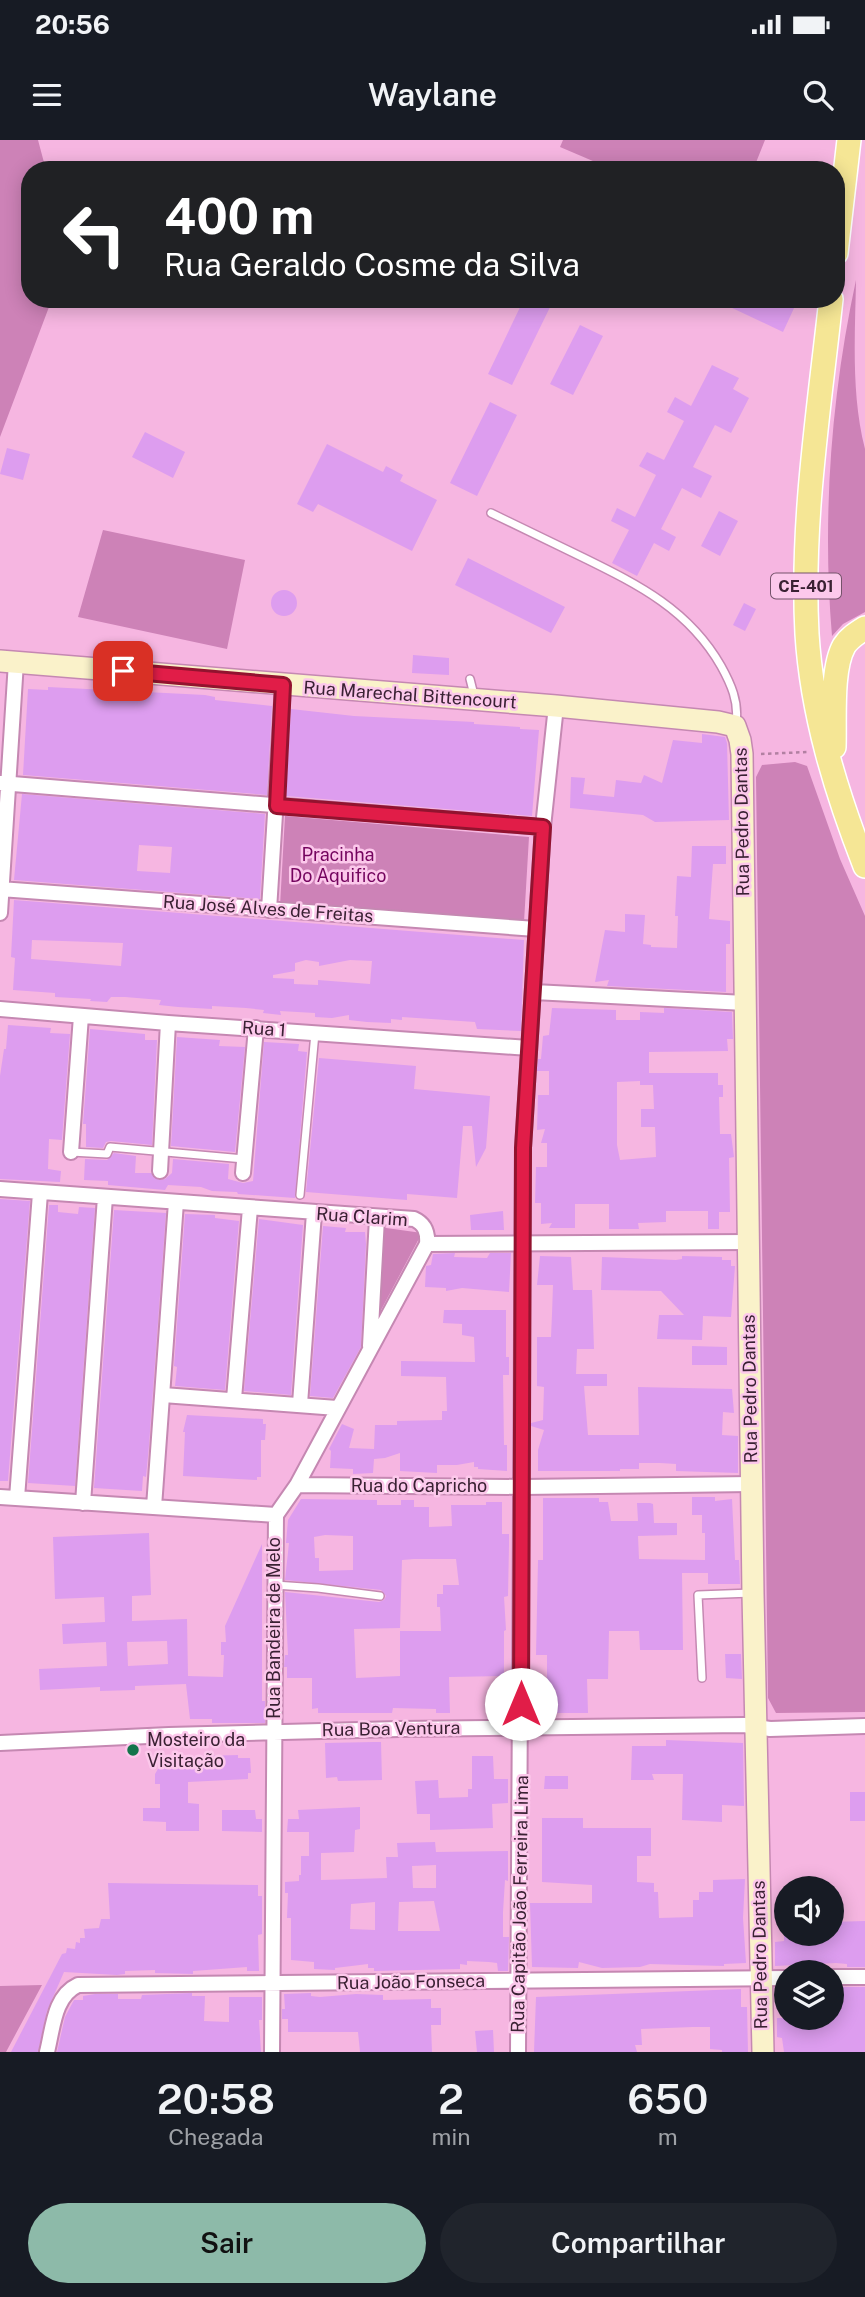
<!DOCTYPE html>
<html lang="pt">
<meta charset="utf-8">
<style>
:root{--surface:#171b24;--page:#20242c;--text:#f1f3f6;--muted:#9ea1a6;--accent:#8dbaa9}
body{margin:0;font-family:"Public Sans",sans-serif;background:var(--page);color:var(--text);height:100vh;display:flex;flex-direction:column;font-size:26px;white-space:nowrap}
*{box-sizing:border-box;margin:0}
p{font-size:23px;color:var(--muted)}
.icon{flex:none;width:38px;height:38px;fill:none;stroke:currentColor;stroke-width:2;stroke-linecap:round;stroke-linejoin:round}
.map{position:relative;height:1912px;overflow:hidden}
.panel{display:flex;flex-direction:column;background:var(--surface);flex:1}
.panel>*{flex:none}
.hud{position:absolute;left:21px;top:21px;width:824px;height:147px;border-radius:28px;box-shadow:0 4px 18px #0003;background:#202124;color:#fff;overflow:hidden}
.buttons{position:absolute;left:774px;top:1736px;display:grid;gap:14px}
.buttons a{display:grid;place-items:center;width:70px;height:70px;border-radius:50%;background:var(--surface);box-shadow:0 4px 18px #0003;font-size:35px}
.pin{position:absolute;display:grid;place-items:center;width:60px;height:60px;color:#fff;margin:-30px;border-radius:14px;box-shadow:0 4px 10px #0006}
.me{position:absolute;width:77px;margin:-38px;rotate:0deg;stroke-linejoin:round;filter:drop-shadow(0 0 5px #0008)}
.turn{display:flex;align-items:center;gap:24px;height:147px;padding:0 28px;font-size:32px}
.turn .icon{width:91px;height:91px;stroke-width:2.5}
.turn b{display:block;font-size:49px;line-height:60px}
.eta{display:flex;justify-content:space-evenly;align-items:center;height:119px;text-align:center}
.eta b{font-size:42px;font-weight:600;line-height:49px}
.action{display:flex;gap:14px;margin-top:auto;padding:14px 28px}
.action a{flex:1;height:80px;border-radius:42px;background:var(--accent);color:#111;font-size:28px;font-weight:600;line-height:80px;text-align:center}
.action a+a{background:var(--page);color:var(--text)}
.status{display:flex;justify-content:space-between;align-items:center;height:49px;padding:0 35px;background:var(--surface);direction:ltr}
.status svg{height:19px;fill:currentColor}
header{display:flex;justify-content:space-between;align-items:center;height:91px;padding:0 28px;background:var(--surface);font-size:32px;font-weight:600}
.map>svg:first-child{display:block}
.green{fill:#cd82b7}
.building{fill:#dd9def;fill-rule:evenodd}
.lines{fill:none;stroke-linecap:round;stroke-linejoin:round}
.service-casing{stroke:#c588b2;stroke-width:10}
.minor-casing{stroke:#c588b2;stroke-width:18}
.secondary-casing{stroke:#c588b2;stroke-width:24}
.primary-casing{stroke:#fff;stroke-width:26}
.path{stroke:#b280a2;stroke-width:2.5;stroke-dasharray:3.5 3.5;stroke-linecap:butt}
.service{stroke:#fff;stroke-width:7}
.minor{stroke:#fff;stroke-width:14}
.secondary{stroke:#faf2ca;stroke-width:21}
.primary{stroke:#f5e695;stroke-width:23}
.route-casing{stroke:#92132f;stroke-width:18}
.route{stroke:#e11d48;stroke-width:12}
.poi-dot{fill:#13744b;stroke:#fcc8eb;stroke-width:2.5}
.labels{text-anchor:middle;stroke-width:5;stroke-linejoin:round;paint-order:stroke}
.shield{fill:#fcc8eb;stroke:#74536a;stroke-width:2}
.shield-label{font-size:16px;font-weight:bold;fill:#3a2133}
.street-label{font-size:18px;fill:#3a2133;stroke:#fcc8eb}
.park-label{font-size:18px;fill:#74045e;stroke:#fcc8eb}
.poi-label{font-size:18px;fill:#3a2133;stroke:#fcc8eb;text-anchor:start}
</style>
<div class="status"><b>20:56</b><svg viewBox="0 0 49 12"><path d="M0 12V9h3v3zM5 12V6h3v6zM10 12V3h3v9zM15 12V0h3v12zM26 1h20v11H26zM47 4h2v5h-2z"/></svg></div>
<header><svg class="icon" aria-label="menu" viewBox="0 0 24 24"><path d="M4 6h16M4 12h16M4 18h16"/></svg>Waylane<svg class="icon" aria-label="search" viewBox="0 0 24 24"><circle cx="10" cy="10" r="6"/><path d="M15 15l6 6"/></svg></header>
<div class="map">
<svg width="865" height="1912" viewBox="0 0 865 1912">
<rect width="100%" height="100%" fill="#f6b6e1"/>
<!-- green -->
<path class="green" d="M0,0H38L46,30H30V159H52L0,297Z
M563,0H765L753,30H614L560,7Z
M856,140C855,196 851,254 865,309V472L843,484L832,496C822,378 831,256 856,140Z
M103,390L245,420L227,509L78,477Z
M795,622L807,626L840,719L865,776V1572L776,1573L768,1558L756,637L762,625Z
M285,676L529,697L524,782L280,766Z
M379,1087L422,1093L381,1170Z
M42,1845L6,1912H0V1846Z"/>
<!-- building -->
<path class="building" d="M524,159H554L512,245L488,234Z
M713,159H780L795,166L783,192Z
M580,185L603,196L573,255L550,244Z
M712,225L739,238L733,249L749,258L731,293L715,285L693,327L712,336L701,358L682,348L661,389L676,397L669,411L654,403L637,436L612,423L629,390L611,381L617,368L635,377L656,335L639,326L647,312L664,320L684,281L667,272L675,257L691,266Z
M490,262L517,275L477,356L450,343Z
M145,292L185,312L173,338L132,317Z
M327,304L383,332L386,326L403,335L400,341L437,360L412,411L318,364L313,372L297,364Z
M7,308L30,314L23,340L0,334Z
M719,371L738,381L720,416L701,406Z
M468,418L565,467L551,493L455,445Z
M271 463a13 13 0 1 1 26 0a13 13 0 1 1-26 0Z
M744,463L756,469L745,491L733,485Z
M413,515L449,518V535L412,533Z
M48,547L205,555L215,557V560L272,566L267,655L23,635L28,549L48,550Z
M291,569L354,576L474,582V584L520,587V589L539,590L532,676L286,656Z
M702,594L725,597L727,603L729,680L655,682L643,675L570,668L571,637L585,638L583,654L614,657L616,640L641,643L644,635L662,643L673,600L702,603Z
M22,654L265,674L260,759L14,740ZM139,705L172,707L170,733L137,731Z
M692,706H726V724H713L709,779L730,781V804H726V852L607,846L609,840L595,842L605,790L625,792V774L645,775L643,804L651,805V807L677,808L678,776H675L677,736L691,737Z
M14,760L524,800L521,891L477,889L475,882L402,877V880L391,879V883L367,882L349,880V875L332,878L315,877V873L280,871L281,875L263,873L264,870L246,868L212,866V869L178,867L159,865L161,860L125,857H111L107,862L90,861L91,859L55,857V853L13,850L15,818L11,817ZM32,800L123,803L121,826L31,819ZM306,820L319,822V826L350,820L372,821L370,844L318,840V845L294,844V839L273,838V835L295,831V823Z
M552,868L616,870V880H640V872L664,873V868L732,872L733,899H727L728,911L649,912V933H718V945H723V957H719L720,994H731L734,1017L729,1018L730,1072H719V1089H708V1071H666V1082L638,1083L639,1089H609V1064H575V1088H549L552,1083L541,1084V1063H535L536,1027H547V1003H541L545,989L537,990L538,955H549V931H537L538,919H541L543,896L549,895ZM640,941V945H653L654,969H641V987H655L656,1017L620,1020L617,1005V942Z
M8,885L51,888L50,893L70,894L62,1000L49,999L48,1029L61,1031L60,1042L0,1039V936L4,909H6Z
M90,889L145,894V900H157L152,1005L111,1001L106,1002L103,1008L86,1007V984H83Z
M177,897L220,900L219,906L245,907L235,1012L171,1006Z
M264,902L299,904L298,911L307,912L295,1058L238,1054L237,1052L212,1051L201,1047L168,1045L165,1050L108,1045V1041L84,1040L85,1019L107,1020L114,1013L136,1016L135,1033H151L159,1040L165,1039L172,1033L173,1019L229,1024L228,1039L243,1043L253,1041Z
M319,918L416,926L414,949L490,956L486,1008L476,1027L472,986H463L457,1058L407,1054V1060L306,1052Z
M0,1059L30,1061L8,1341H0Z
M49,1065H58V1072L78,1074L79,1067L95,1068L75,1346L28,1343Z
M114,1070L166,1073L149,1305L146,1337L143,1336L142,1351L94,1348Z
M503,1071L504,1090H471L470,1075Z
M185,1074L215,1075V1078L239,1081L225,1250L175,1246L177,1227L174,1226Z
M259,1079L303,1085L291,1255L244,1251Z
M323,1086L346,1088L345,1092H365L366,1104L361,1207L333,1258L310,1256Z
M455,1113L454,1117L487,1118L490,1113H511L509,1152L462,1148L446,1151V1148L425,1147L426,1126L431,1125L433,1114Z
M540,1116L571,1117L573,1150H592L594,1209H577L576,1234H607V1246H584L588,1295H639L638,1247L732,1249L734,1273L723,1272L722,1295L738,1296V1333L676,1331V1324L660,1323H639V1329H620V1331H538V1310L544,1290L531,1286V1283L543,1280L544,1247L537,1246V1197H551L552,1174L553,1145H537Z
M682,1116L722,1117V1120H731V1126H735L731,1177L703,1176L702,1200L657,1199L659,1175H684L661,1151L601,1150L602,1117L676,1120L682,1119Z
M444,1170H506V1217H509V1235H503L504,1305H507V1331L478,1329V1327H474V1322L457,1325H437V1333L400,1331V1313L385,1318L374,1319L373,1333L353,1334V1329L330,1328L331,1311L329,1309L342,1284L354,1289L349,1308L374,1309L375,1285H397V1281L442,1280V1271H447L446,1237L401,1236V1221L475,1222L474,1197L462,1195V1184L443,1183Z
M692,1206L727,1207V1225H692Z
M187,1275L263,1279V1284H266L265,1300H261V1337H257V1340L183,1336L185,1292H183Z
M692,1357H715V1361L732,1359L735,1420H739L740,1444H708V1433H682L683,1510H640L639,1491H609L608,1539H587L588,1573H536V1539H547V1515H536L538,1420H543V1358H599V1362H608L611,1381H638L637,1363H650L653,1364L654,1383H677V1395L638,1396L639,1419L705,1420V1393H702V1375H692Z
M301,1359L377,1360V1365H401V1360H414V1367H429V1387L452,1386L451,1365H486V1362H502V1394H509V1404L508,1456L504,1457L506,1490L504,1491V1536L449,1537L450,1573H436V1569L393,1568L392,1573H318V1568L312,1569V1538H287V1527H284L285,1515H288L285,1452L379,1462L384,1460L386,1456L381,1450L285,1440L289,1403H286L288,1380ZM325,1395L353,1396V1430L319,1431V1418H315L314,1397ZM414,1419H456L459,1445H443V1454H437V1467H440L441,1491H400V1536L356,1538L354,1489L400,1488L402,1420Z
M149,1393L151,1455L132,1456V1481L187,1479L188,1536L223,1537L224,1515H221V1502H226L225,1486L262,1404V1561H265V1583H212V1579H190L186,1544L135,1546V1550L100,1551V1547L40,1550L39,1529L107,1526L106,1502L63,1504L62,1484L105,1482L104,1457L55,1459L53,1397ZM167,1501L168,1524L128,1526L127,1502Z
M725,1514H741L742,1539L726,1538Z
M666,1600L743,1603L744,1666L722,1665V1682L682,1680L683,1634H652L654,1640H631L632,1606H666Z
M374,1602H381L382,1640L338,1641L337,1637L326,1638L325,1603Z
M238,1615V1618H250L251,1633H248V1639L188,1642V1663L199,1664V1691H166V1682L143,1681V1668H160V1644H155V1634L165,1617Z
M472,1616H493L494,1639H508V1663L492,1664L493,1688L430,1690V1674H417L415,1641L438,1640L439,1658L468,1657V1649H472Z
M545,1636H568V1649H544Z
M850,1652H865V1681H850Z
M360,1667V1689L355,1690L354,1712L321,1713V1740L387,1738L386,1717H398L397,1703L435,1702L436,1712L508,1711V1741L505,1740L503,1772V1797H509L508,1831H498L497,1823L489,1822L467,1821V1825L460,1824V1829L374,1831V1828H368V1824L335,1828V1830L314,1829V1822L291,1820V1778H287L288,1753H285V1742L299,1741V1735H301V1716H309V1692H287L288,1679H299L298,1670ZM436,1725V1748H413L412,1726ZM434,1761L440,1791H398L399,1762ZM375,1762V1790L350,1789L351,1764Z
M222,1670H255L256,1679H262V1692L222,1691Z
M542,1678H583V1688H651V1716H637V1742L654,1743V1752H658L659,1778L693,1777V1760H699V1752H713V1740L745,1739L743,1778L746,1823L724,1824V1826L650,1824L640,1827L602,1828L579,1822L578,1828L532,1827L530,1763H592V1745L542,1742Z
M108,1743L258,1745V1756H262V1794L258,1795L259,1831H247V1827L193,1831V1834L155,1833V1830L125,1831V1834L117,1835L64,1832L47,1871L38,1912H11L62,1814L66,1813L67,1808L75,1809L76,1802L80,1803V1798H85L84,1789L99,1788L101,1779H110Z
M865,1781V1827H847V1824L836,1823L775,1826V1802L784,1801V1794H831V1782Z
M831,1847H865V1912H784L782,1898L777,1897V1878H831Z
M741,1849V1867H747L748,1912H722V1910L710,1909V1887H693L641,1889L642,1905H635L637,1912H534L536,1857Z
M192,1853V1856H205L204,1881L229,1882V1857H262V1880H259L261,1912H57L65,1877L74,1860H83V1856L95,1854H118V1859H141L142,1855Z
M311,1853V1856L320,1857L356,1854L383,1855V1860L431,1859V1868H441V1885H431L432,1912H360L358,1892H288V1879H282V1869H285L284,1854Z
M493,1890L494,1912H477L475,1891Z"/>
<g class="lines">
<!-- service casing -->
<g class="service-casing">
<path id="service" d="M491,373C522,388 553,403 584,418C639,445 689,470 721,526C731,544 739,562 736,582
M470,539L474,555
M71,1012L107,1014L110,1007L244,1019
M300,1055L315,893
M275,1445L318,1448L380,1456
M702,1538L698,1455L752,1453"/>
</g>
<!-- minor casing -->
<g class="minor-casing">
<path id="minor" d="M0,643L543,687
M0,749L536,789
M269,770L283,546
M0,773L16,522
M534,852L745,863
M0,869L168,883L529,908
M71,1012L81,876
M160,1031L168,883
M243,1033L256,888
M0,1049L414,1079C425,1084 428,1092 427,1104L748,1102
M370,1206L377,1078
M163,1255L337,1268
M234,1259L250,1068
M300,1264L314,1073
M297,1345L523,1347L752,1344
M0,1357L276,1375
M17,1358L40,1053
M83,1363L105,1057
M154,1367L176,1062
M0,1603L169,1595L399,1589L744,1585L770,1589L865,1586
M831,1837H865
M47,1912C53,1888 54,1856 78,1845L786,1838
M272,1912L276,1375L297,1345L427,1104
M518,1912L523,1008L543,687L556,566"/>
</g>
<!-- secondary casing -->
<g class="secondary-casing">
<path id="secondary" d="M0,521L556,566L718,582L735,586L740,600L742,614L753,1454L763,1912"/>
</g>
<!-- primary casing -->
<g class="primary-casing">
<path id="primary" d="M836,113L849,0
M831,159C819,270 801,382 807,494C812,574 836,652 865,726
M834,607C835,580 831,529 844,506C849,498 857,493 865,488"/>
</g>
<!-- path -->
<path class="path" d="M761,614L807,612"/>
<!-- service -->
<use href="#service" class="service"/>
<!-- minor -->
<use href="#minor" class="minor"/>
<!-- secondary -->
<use href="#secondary" class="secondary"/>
<!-- primary -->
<use href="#primary" class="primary"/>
</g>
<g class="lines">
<!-- route casing -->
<g class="route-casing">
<path id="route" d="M123,531L283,545L277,666L543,687L523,1008L521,1564"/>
</g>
<!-- route -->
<use href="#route" class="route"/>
</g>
<!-- markers -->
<circle class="poi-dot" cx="133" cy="1610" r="7"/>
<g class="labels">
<!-- shield labels -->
<rect class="shield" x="771" y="433.5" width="70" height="25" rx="5"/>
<g class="shield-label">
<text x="806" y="452">CE-401</text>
</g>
<!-- street labels -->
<g class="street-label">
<text transform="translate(410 555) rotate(4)" y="6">Rua Marechal Bittencourt</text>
<text transform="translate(742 682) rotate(-91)" y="6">Rua Pedro Dantas</text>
<text transform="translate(268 769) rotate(4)" y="6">Rua José Alves de Freitas</text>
<text transform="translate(264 889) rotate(4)" y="6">Rua 1</text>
<text transform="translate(362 1077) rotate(4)" y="6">Rua Clarim</text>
<text transform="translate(750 1249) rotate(-91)" y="6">Rua Pedro Dantas</text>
<text x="419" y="1352">Rua do Capricho</text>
<text transform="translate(274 1488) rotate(-90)" y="6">Rua Bandeira de Melo</text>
<text transform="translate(391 1589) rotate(-1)" y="6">Rua Boa Ventura</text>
<text transform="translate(520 1764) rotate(-89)" y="6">Rua Capitão João Ferreira Lima</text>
<text transform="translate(760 1815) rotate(-91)" y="6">Rua Pedro Dantas</text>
<text transform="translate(411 1842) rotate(-1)" y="6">Rua João Fonseca</text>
</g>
<!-- park labels -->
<g class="park-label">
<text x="338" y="721">Pracinha<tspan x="338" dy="21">Do Aquifico</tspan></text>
</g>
<!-- poi labels -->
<g class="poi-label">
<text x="147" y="1606">Mosteiro da<tspan x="147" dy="21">Visitação</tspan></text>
</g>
</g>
</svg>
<div class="buttons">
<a><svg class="icon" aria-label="sound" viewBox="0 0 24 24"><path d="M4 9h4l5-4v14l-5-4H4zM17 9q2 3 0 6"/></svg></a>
<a><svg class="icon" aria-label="layers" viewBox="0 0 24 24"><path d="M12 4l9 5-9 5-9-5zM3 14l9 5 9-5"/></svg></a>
</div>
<div class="pin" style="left:123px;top:531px;background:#d93025"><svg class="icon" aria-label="arrive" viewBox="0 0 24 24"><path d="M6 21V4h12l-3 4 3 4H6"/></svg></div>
<svg class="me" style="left:521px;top:1564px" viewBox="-20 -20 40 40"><circle r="19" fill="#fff"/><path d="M0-13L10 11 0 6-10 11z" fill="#e11d48"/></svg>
<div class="hud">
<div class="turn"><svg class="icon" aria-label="left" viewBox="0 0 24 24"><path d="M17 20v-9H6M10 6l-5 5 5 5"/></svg><div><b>400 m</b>Rua Geraldo Cosme da Silva</div></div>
</div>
</div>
<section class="panel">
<div class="eta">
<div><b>20:58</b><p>Chegada</p></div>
<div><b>2</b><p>min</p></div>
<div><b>650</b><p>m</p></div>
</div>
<div class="action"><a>Sair</a><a>Compartilhar</a></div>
</section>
